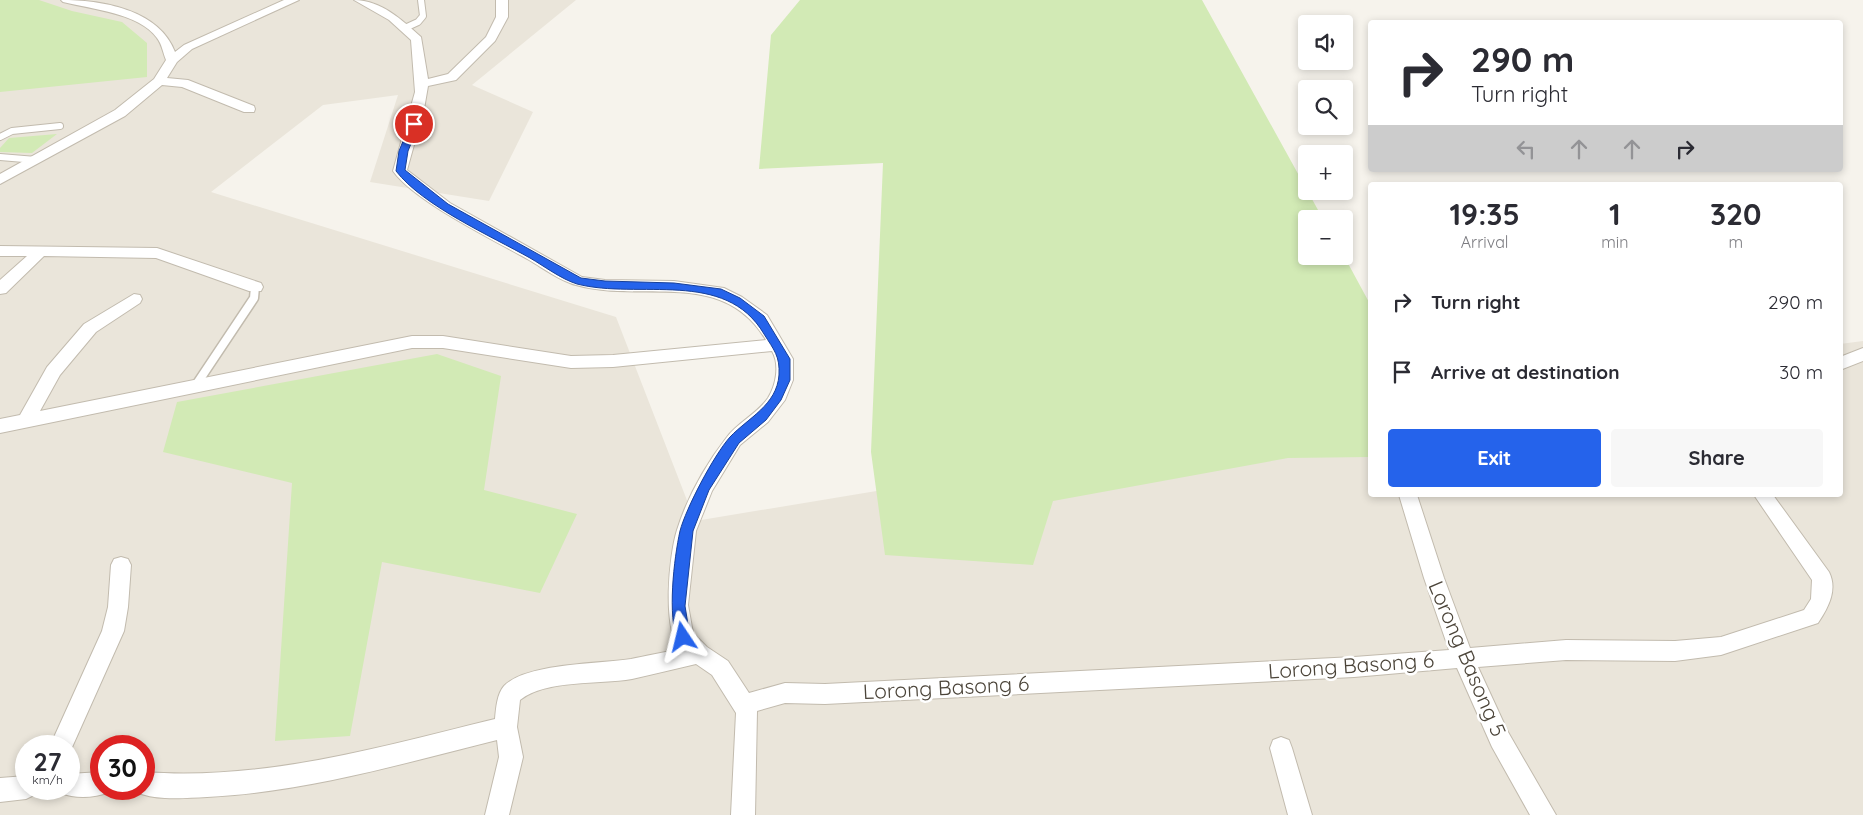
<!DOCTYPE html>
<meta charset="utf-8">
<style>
:root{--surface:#fff;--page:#f7f7f7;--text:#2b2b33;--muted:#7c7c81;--accent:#2563eb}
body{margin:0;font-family:Quicksand,sans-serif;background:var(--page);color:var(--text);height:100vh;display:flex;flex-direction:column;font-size:19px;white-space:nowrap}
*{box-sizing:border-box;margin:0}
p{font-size:16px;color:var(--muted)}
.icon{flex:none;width:28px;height:28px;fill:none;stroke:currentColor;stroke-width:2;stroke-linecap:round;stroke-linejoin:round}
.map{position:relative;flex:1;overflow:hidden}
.side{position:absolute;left:1368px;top:182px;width:475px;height:315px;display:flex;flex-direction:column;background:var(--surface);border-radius:5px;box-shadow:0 2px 8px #0003}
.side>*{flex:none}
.top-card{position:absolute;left:1368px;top:20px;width:475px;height:152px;border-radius:5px;box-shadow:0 2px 8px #0003;background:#fff;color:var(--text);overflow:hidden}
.buttons{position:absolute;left:1298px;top:15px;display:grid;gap:10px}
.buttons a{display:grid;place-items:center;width:55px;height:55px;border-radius:5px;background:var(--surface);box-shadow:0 2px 8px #0003;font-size:25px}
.speed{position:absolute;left:15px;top:735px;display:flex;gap:10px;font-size:25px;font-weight:700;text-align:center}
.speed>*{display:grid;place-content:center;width:65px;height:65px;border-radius:50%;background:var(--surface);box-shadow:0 2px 8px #0003;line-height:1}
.speed small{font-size:12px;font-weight:400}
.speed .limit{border:8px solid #d22;background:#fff;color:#111}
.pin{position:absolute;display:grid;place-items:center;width:42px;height:42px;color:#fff;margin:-21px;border:2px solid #fff;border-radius:50%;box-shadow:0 1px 5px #0007}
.me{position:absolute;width:55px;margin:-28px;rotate:350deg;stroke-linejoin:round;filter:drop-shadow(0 0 4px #0008)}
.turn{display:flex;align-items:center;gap:18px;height:105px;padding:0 20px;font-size:22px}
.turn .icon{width:65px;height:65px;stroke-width:2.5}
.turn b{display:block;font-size:35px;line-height:42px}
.lanes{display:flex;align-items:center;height:48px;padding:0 20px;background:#0003;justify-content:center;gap:25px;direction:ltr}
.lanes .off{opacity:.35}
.eta{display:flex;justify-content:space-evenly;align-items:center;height:85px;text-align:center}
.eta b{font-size:30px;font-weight:800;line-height:35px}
.action{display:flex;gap:10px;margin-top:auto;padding:10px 20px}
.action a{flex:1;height:58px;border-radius:5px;background:var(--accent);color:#fff;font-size:20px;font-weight:800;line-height:58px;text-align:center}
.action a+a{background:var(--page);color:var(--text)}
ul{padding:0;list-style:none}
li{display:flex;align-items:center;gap:15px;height:70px;padding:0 20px}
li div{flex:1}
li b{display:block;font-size:19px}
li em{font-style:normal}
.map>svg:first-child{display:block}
.residential{fill:#eae5da;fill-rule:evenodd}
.green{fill:#d2eab5}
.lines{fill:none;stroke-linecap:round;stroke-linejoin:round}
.service-far1-casing{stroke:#c2bbae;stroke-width:8}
.service-casing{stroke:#c2bbae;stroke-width:11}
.minor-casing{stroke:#c2bbae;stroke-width:2}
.service-far1{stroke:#fff;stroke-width:6}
.service{stroke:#fff;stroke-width:8}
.minor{fill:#fff;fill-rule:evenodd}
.route{fill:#2563eb;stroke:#184099}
.labels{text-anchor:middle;stroke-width:5;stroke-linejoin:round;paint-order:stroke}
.near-street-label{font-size:21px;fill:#4b4439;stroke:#fff}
</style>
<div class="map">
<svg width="1863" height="815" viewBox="0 0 1863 815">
<rect width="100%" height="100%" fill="#f6f3ec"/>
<!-- residential -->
<path class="residential" d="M0,0H576L472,85L533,112L489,201L370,182L398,95L323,105L211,192L616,317L695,521L1370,409V495H1840V344L1863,341V815H0ZM26,746H69V789H26ZM101,746H144V789H101Z"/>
<!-- green -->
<path class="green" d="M0,0H39L72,11L122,22L147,43V77L0,92Z
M800,0H1202L1323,219H1306V256H1344L1370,304V457L1288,458L1053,501L1033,565L885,555L871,452L883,163L759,169L771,35Z
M57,134L32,153L0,152V148L9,138Z
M437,354L501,376L484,490L577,514L540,593L382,562L350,736L275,741L292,483L163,452L177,402Z"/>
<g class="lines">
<!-- service-far1 casing -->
<g class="service-far1-casing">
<path id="service-far1" d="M405,28L418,22L423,16L421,0
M0,137L12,131L60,126
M0,157L36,160"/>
</g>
<!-- service casing -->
<g class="service-casing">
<path id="service" d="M196,385L254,298L255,287"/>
</g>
<!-- minor casing -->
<g class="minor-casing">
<path id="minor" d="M61,0C101,0 159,9 175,52L184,45L284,0H299L192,49L177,62L167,78L188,80L254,106L255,109L254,112H244L182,87L162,85L125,116L0,184V174L115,110L154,79L166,60C163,53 162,44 157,38C139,13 91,9 63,2Z
M354,0C381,0 402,20 421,37L428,79L448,74L486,37L496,17V0H508V17L495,41L456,80L428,86L424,109L407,170L450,203L582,277L605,280L674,281L724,288L742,297L767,315L793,359V380L785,400L768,422L740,445L712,491L696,531L688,605L693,633L707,647L728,661L749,693L785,683L825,684L1354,657L1449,650L1424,578L1399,495H1417L1444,578L1470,648L1566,640L1675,641L1721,637L1804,610L1811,599L1812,580L1754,495H1773L1829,572C1838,590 1828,608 1818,623L1721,655L1675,661L1566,660L1478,667L1508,732L1556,815H1530L1492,747L1457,668L1354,677L825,704L785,703L757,711L755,815H731L736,713L712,675L696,664C675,669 654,674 632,679C599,685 547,679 520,700L517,727L523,757L509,815H485L499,757L497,740C401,764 306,792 207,797C184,798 157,801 136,792L134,789H144V772C264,781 380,747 495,719C496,708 497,694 504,686C526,663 599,664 631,659C647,656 664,652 680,649C662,629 669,555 677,530C687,498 706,464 727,437C738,422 757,414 768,398C776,385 780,365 772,351L613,367L571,368L443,348H412L0,433V419L20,415L47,367L84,324L134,294L140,295L142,299L140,303L96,332L60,375L40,411L412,336H443L571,356L613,355L766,340C722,267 643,304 576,285C560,281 543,268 529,260C494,240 415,202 393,171L415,92L411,40L389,20Z
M0,246L157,248L261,283L263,287L261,291H249L156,258L44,256L6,293L0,294V280L27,256H0Z
M1863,348V361L1840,370V357Z
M121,557L128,559L131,565L128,607L124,631L69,754V746H50L102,631L108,607L111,565L114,559Z
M1281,737L1289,740L1292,748L1312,815H1288L1270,748L1273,740Z
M101,772V789H111L109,792C95,798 75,799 61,793L59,789H69V774Z
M26,776V789H37L34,795L26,799L0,802V778Z"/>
</g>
<!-- service-far1 -->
<use href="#service-far1" class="service-far1"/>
<!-- service -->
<use href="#service" class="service"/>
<!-- minor -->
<use href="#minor" class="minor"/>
</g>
<!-- route -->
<path class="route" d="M411,122L419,124L408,151L405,170L448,204L581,278L605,281L674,283L721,289L740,298L764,316L790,359V380L781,400L766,420L739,443L709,490L693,531L685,606L690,637L688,641L683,643L678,641C667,617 674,558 680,531C686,508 714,455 730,437C748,418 777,405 779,375C780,356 774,350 764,334C725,268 639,300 577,284C561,279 544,266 530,258C491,236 423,206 396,171L399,151Z"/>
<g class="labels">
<!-- near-street labels -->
<g class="near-street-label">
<text transform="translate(1467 659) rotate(67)" y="7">Lorong Basong 5</text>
<text transform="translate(1351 666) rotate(-4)" y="7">Lorong Basong 6</text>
<text transform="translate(946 688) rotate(-3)" y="7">Lorong Basong 6</text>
</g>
</g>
</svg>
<div class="buttons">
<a><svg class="icon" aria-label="sound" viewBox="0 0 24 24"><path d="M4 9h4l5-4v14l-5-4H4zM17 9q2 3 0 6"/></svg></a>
<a><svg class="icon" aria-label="search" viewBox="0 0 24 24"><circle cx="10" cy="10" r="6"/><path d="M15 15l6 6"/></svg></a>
<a>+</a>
<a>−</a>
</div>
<div class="speed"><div>27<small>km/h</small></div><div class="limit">30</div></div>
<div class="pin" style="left:414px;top:124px;background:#d93025"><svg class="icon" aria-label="arrive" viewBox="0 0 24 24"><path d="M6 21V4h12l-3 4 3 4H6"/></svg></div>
<svg class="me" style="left:683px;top:637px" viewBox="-20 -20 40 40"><path d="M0-17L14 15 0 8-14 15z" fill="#2563eb" stroke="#fff" stroke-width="4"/></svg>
<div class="top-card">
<div class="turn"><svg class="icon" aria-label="right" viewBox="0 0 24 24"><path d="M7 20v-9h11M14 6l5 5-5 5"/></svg><div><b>290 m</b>Turn right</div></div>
<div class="lanes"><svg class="icon off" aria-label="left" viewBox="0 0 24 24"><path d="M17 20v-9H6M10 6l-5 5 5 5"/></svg><svg class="icon off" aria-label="ahead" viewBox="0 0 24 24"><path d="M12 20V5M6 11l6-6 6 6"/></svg><svg class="icon off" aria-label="ahead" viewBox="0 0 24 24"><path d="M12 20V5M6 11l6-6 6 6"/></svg><svg class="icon" aria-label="right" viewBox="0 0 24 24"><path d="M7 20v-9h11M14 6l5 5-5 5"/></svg></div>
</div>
<section class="side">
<div class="eta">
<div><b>19:35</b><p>Arrival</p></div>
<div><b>1</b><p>min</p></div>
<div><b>320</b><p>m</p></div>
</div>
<ul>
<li><svg class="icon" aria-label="right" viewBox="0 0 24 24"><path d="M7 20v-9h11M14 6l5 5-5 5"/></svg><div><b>Turn right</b></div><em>290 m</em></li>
<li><svg class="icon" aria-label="arrive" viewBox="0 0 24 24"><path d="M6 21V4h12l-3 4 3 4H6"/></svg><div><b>Arrive at destination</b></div><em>30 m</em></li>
</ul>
<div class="action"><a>Exit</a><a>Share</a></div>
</section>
</div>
